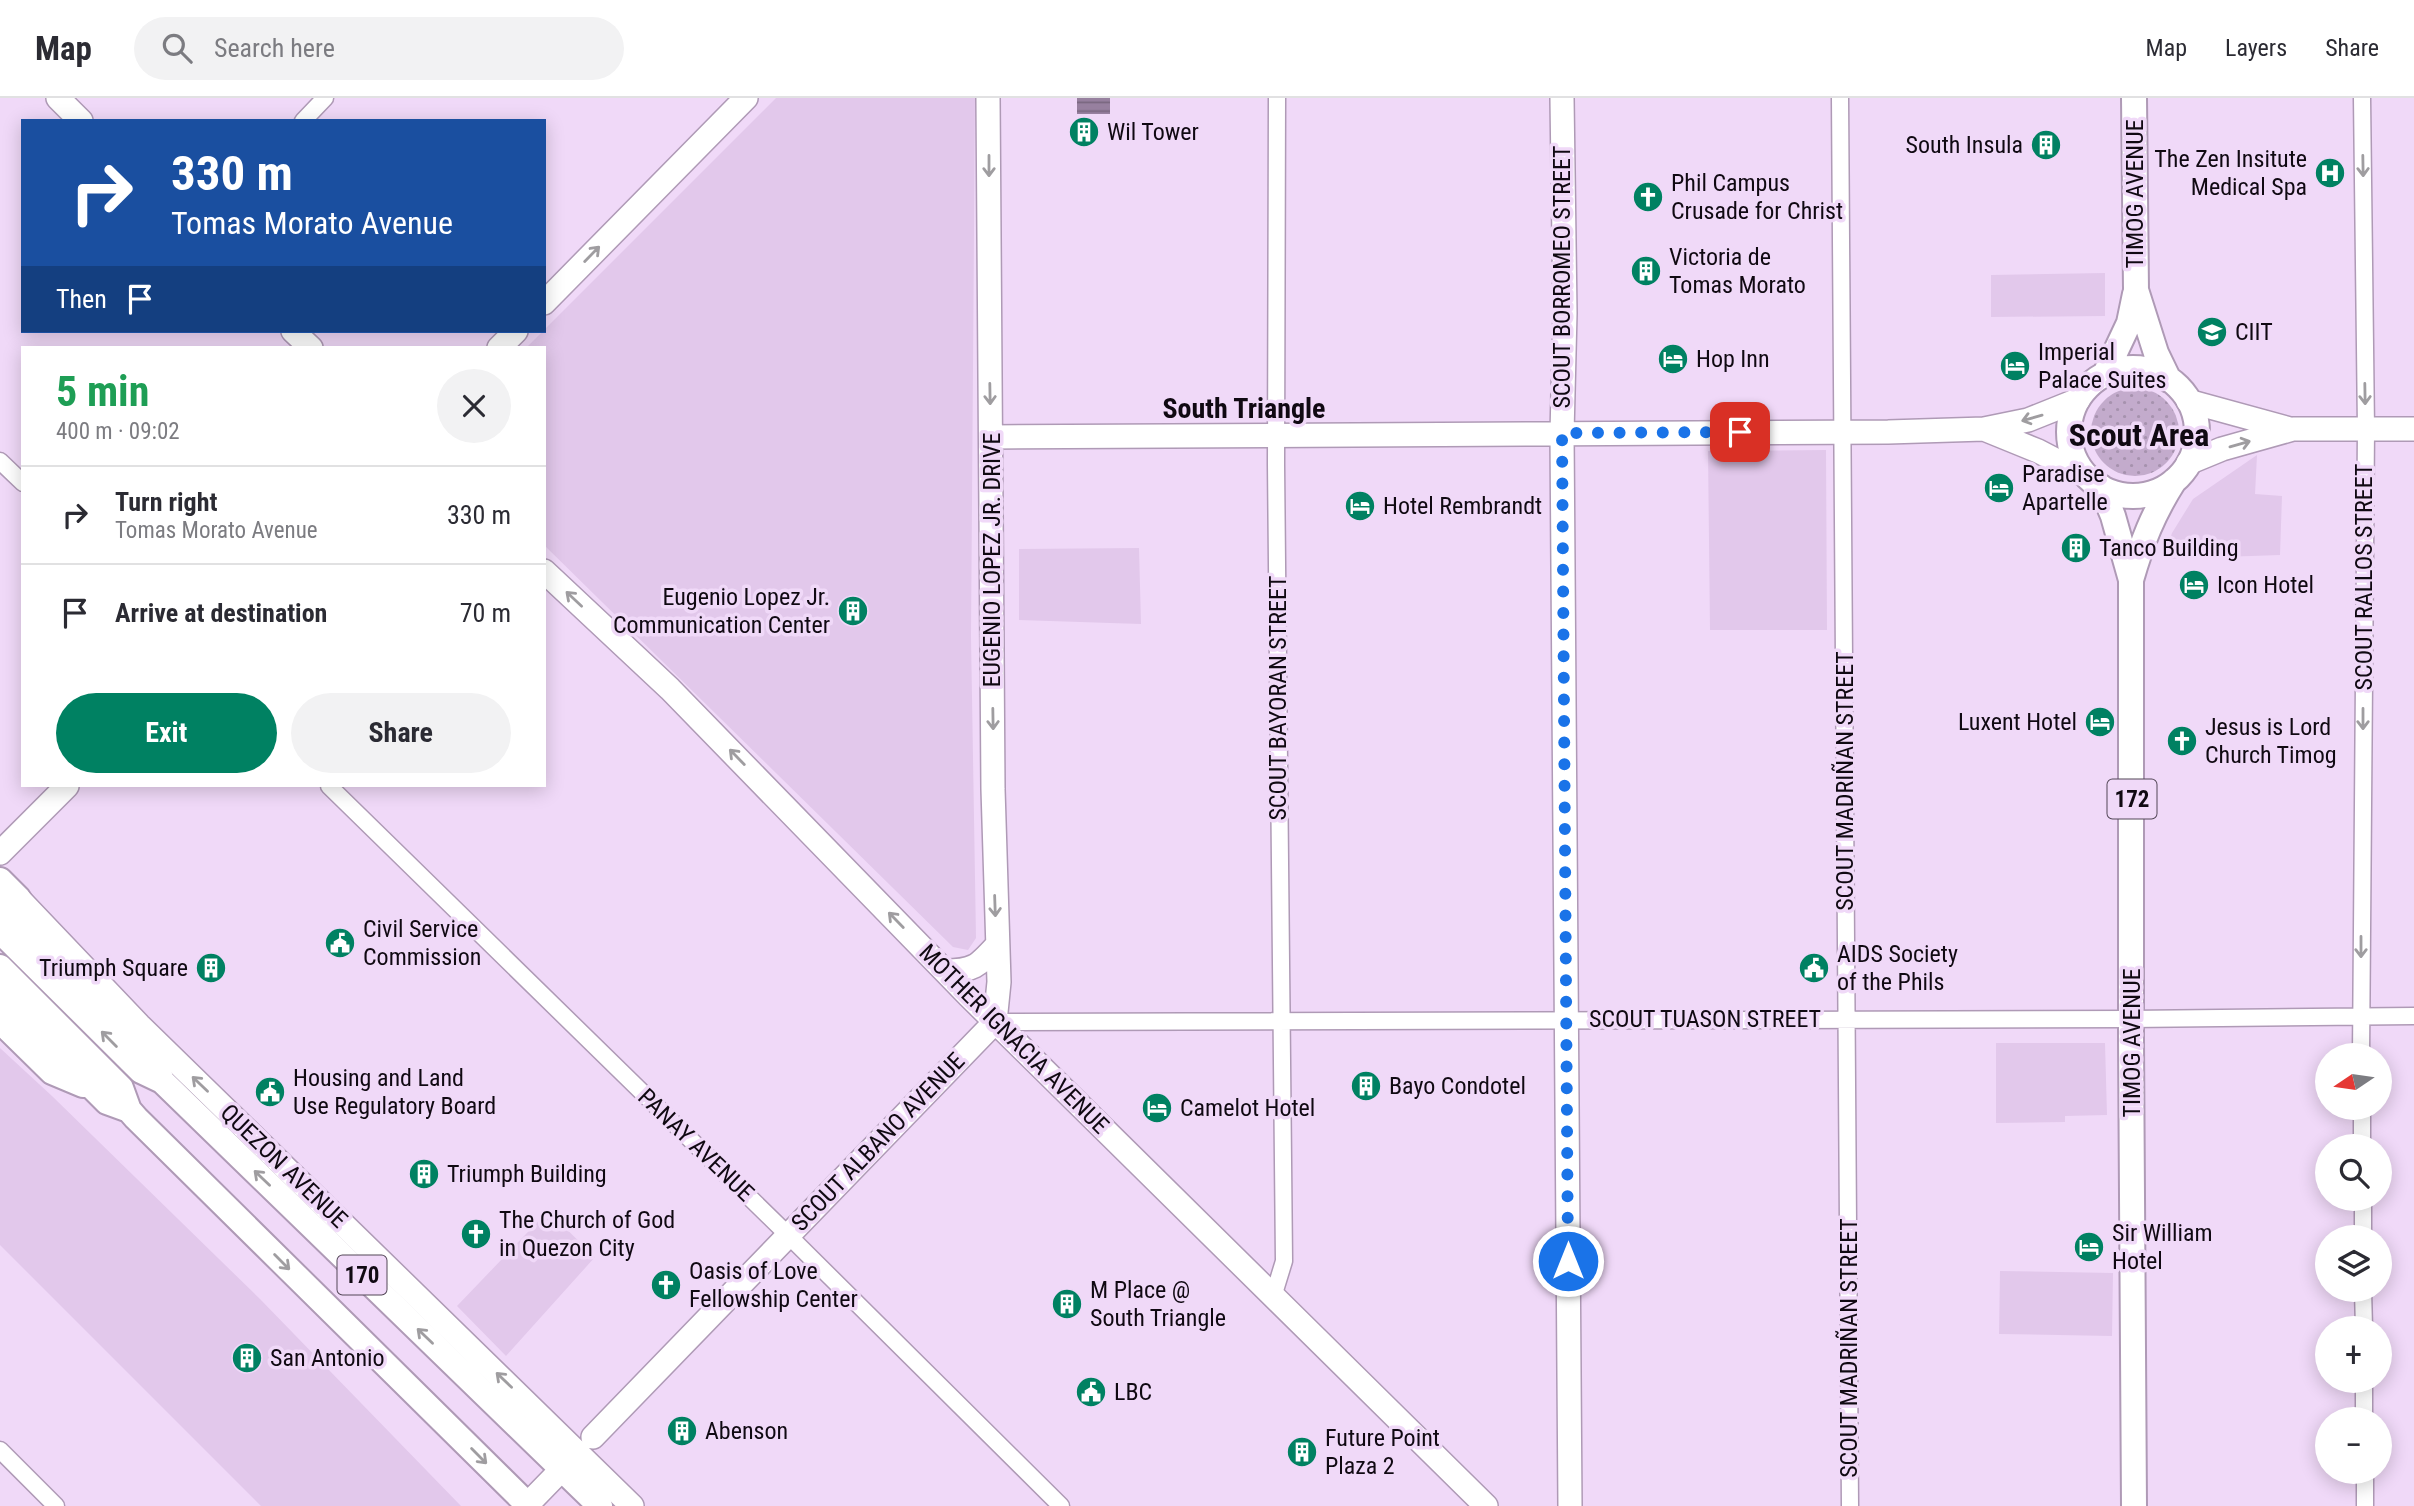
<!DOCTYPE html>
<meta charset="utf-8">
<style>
:root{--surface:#fff;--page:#f2f2f3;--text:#2b2b33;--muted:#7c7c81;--line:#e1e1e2;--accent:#008162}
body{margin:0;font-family:"Roboto Condensed",sans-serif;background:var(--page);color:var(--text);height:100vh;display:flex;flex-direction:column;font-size:26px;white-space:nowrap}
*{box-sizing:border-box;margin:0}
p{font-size:23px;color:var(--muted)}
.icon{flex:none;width:38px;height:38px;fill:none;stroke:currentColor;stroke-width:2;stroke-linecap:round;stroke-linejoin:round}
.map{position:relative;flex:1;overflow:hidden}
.panel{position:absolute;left:21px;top:248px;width:525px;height:441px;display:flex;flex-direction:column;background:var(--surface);border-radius:0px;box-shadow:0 4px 18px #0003}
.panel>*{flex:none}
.banner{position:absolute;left:21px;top:21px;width:525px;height:214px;border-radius:0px;box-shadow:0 4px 18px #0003;background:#1a4fa0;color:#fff;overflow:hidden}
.needle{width:46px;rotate:257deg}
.controls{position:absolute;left:2315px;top:945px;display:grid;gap:14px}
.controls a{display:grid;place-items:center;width:77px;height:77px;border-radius:50%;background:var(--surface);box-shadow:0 4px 18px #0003;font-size:35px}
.pin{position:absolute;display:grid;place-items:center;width:60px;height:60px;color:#fff;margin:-30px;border-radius:14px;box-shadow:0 4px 10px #0006}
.me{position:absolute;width:77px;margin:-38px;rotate:0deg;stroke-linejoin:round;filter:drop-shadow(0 0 5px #0008)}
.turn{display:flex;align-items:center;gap:24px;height:147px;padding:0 35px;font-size:32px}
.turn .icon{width:91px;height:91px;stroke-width:2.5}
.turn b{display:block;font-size:49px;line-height:60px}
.then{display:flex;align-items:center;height:66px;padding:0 35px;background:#0003;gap:14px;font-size:26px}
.round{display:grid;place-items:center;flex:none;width:74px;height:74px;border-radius:37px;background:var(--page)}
.summary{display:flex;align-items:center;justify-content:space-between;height:119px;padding:0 35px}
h1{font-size:42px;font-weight:700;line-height:52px;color:#1e9e55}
.button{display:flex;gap:14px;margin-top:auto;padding:14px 35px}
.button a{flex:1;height:80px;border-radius:42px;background:var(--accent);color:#fff;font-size:28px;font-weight:700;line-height:80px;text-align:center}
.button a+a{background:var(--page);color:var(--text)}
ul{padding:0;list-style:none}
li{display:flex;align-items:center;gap:21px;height:98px;padding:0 35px;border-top:2px solid var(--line)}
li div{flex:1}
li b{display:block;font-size:26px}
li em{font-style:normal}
header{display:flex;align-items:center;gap:42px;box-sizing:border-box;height:98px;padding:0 35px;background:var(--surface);border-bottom:2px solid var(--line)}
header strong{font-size:33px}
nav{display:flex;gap:38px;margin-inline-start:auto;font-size:24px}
.search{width:490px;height:63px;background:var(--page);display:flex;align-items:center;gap:18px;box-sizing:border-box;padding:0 24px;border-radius:38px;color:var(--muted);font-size:26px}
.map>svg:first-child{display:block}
.built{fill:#e2c8eb}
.grass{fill:url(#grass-dots)}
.water{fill:url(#water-rules)}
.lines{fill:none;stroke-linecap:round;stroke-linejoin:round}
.street-casing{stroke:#af9ab6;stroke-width:19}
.secondary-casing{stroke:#af9ab6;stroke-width:26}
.primary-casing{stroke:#af9ab6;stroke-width:28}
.street{stroke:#fff;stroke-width:16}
.secondary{stroke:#fff;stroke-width:23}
.primary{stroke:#fff;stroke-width:24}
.oneway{stroke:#9f9da0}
.route{stroke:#1a73e8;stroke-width:12;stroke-dasharray:0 21.6}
.labels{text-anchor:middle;stroke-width:7;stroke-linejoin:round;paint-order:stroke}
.shield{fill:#f0d9f8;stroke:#534757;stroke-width:2}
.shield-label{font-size:23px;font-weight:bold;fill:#100912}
.poi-label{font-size:24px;fill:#100912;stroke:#f0d9f8;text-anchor:start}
.street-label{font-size:24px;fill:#100912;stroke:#f0d9f8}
.quarter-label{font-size:28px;font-weight:bold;fill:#100912;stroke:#f0d9f8}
.district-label{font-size:32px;font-weight:bold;fill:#100912;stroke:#f0d9f8}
</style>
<header>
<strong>Map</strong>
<div class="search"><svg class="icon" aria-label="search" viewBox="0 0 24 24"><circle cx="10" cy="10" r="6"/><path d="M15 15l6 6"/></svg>Search here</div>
<nav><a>Map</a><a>Layers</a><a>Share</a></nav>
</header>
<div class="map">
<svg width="2414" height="1408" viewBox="0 0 2414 1408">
<defs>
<pattern id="grass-dots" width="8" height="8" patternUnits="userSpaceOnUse" patternTransform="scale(1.75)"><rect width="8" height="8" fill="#c3abcc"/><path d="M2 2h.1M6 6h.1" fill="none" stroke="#a692ae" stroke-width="1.8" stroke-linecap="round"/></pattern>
<pattern id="water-rules" width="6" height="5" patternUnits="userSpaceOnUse" patternTransform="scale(1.75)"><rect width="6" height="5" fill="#97809f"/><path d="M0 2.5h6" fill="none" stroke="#7a6780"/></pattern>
</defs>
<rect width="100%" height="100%" fill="#f0d9f8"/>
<!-- built -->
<path class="built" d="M776,0H975L971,539L976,840L968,852L953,849L544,447V250H526Z
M2105,175V218L1991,219V177Z
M1826,352L1827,532H1710L1708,353Z
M2257,357L2255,396L2282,398L2280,457L2164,461L2172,435L2193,401Z
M1139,450L1141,526L1019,522V451Z
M1996,945H2105L2107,1017L2065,1018V1024L1996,1025Z
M0,950L52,998L260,1201L461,1408H261L0,1147Z
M548,1113L595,1159L506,1258L457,1208Z
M2000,1173L2113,1175L2112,1238L1999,1236Z"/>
<!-- grass -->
<path class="grass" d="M2091 334a44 44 0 1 1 88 0a44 44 0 1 1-88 0Z"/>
<!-- water -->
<path class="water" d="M1077,0H1110V16H1077Z"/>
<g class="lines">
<!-- street casing -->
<g class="street-casing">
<path id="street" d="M1840,0L1850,1408
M303,23L325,0
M0,363L23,385
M329,688L788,1137L1061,1408
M995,924L2131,921L2414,918
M2361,957L2366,331L2362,0
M2362,1010V1048
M2363,1101V1139
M2363,1192L2364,1230
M1273,1199L1284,1163L1276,366L1277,0
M2364,1283V1321
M0,1352L56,1408
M2365,1374V1408"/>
</g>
<!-- secondary casing -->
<g class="secondary-casing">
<path id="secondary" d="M58,0L81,23
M988,0L993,691L999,884L995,924
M1562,0L1565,215L1562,335L1570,1408
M544,205L746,0
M293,233L311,250
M499,250L516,233
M2188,303L2290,331
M1984,331L2038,353L2088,379
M992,339L1888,334L1984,331L2028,322L2078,302
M2188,365L2222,351L2293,331H2414
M544,473L670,591L969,898L1486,1408
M0,755L67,688
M18,800L139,927L632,1408
M945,873C974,873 978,868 997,847
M593,1339L995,924
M526,1408L562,1371"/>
</g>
<!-- primary casing -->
<g class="primary-casing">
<path id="primary" d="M2134,0L2136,192L2156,255L2169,282
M2069 334a64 64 0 1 1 128 0a64 64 0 1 1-128 0Z
M2105,276L2129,225L2135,196
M2101,389L2113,418L2131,482
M0,782L18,800L27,815
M0,805L154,961L162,983
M0,833L141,973L162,983L600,1408
M0,869L121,990L129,1012
M0,897L107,1004L129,1012L136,1020L529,1408
M0,923L52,974L83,987
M2134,1408L2131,942V482C2142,444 2153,416 2174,383"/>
</g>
<!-- street -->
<use href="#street" class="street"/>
<!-- secondary -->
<use href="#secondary" class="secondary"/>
<!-- primary -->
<use href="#primary" class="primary"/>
</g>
<!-- one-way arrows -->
<defs><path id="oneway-shaft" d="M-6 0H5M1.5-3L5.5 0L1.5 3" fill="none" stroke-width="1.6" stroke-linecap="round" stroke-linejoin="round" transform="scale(1.75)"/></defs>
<g class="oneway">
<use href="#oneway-shaft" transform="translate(989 68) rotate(90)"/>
<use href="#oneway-shaft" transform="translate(2363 68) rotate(89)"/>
<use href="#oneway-shaft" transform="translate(592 156) rotate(-46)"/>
<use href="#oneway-shaft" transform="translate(990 296) rotate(89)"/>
<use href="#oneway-shaft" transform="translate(2365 296) rotate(89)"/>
<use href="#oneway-shaft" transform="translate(2032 320) rotate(164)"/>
<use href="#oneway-shaft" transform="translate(2240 346) rotate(-16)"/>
<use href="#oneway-shaft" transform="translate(574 501) rotate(-137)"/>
<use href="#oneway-shaft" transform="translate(993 621) rotate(89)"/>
<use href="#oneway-shaft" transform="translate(2363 621) rotate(90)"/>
<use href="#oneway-shaft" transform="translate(737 659) rotate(-134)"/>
<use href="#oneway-shaft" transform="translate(995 808) rotate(88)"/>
<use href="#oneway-shaft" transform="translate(896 822) rotate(-134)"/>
<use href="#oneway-shaft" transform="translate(2361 849) rotate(90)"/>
<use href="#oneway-shaft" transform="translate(109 941) rotate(-135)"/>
<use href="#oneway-shaft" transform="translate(200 986) rotate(-136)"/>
<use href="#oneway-shaft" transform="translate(262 1080) rotate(-136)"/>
<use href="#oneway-shaft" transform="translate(282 1164) rotate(45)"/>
<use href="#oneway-shaft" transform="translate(425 1238) rotate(-136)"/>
<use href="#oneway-shaft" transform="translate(504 1282) rotate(-136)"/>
<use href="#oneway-shaft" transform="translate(479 1358) rotate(45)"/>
</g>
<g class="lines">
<!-- route -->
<path class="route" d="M1568,1163L1562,335L1740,334"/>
</g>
<!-- icons -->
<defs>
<g id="building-disc" transform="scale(1.575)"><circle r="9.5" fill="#008162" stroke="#f0d9f8"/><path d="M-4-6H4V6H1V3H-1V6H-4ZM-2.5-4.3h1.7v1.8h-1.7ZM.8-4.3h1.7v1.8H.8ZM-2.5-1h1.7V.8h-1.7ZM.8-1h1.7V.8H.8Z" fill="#fff"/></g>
<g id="hospital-disc" transform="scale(1.575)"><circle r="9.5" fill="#008162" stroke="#f0d9f8"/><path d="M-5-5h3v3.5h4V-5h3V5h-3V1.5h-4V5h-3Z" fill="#fff"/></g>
<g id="church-disc" transform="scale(1.575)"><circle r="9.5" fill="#008162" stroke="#f0d9f8"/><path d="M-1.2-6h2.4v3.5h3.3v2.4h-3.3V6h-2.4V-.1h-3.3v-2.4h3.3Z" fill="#fff"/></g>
<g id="university-disc" transform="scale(1.575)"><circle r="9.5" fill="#008162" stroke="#f0d9f8"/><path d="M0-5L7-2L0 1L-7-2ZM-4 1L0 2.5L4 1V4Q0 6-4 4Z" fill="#fff"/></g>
<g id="hotel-disc" transform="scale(1.575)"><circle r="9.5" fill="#008162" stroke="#f0d9f8"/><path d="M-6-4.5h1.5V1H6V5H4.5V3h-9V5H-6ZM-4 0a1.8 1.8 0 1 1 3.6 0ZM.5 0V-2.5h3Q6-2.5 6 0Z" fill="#fff"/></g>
<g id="civic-disc" transform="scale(1.575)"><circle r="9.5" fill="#008162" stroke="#f0d9f8"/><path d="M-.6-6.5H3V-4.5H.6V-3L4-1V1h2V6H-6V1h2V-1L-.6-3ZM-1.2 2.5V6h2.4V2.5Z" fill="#fff"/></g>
</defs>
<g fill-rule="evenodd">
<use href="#building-disc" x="1084" y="34"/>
<use href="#building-disc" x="2046" y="47"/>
<use href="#hospital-disc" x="2330" y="75"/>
<use href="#church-disc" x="1648" y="99"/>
<use href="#building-disc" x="1646" y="173"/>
<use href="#university-disc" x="2212" y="234"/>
<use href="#hotel-disc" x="1673" y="261"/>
<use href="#hotel-disc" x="2015" y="268"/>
<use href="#hotel-disc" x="1999" y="390"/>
<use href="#hotel-disc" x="1360" y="408"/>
<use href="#building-disc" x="2076" y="450"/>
<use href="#hotel-disc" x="2194" y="487"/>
<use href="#building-disc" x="853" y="513"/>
<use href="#hotel-disc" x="2100" y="624"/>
<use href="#church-disc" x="2182" y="643"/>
<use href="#civic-disc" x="340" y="845"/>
<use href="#building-disc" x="211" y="870"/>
<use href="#civic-disc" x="1814" y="870"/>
<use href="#building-disc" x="1366" y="988"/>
<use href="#civic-disc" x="270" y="994"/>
<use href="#hotel-disc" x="1157" y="1010"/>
<use href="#building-disc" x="424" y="1076"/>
<use href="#church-disc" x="476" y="1136"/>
<use href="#hotel-disc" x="2089" y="1149"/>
<use href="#church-disc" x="666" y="1187"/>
<use href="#building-disc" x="1067" y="1206"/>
<use href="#building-disc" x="247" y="1260"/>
<use href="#civic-disc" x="1091" y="1294"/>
<use href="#building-disc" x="682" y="1333"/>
<use href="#building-disc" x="1302" y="1354"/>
</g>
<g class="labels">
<!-- shield labels -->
<g class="shield">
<rect x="2107.5" y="681.5" width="49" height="39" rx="5"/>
<rect x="337.5" y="1157.5" width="49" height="39" rx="5"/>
</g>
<g class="shield-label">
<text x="2132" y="709">172</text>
<text x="362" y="1185">170</text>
</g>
<!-- poi labels -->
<g class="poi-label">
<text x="1107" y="42">Wil Tower</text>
<text x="2023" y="55" text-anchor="end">South Insula</text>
<text x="2307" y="69" text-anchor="end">The Zen Insitute<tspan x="2307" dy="28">Medical Spa</tspan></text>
<text x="1671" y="93">Phil Campus<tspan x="1671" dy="28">Crusade for Christ</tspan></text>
<text x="1669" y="167">Victoria de<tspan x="1669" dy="28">Tomas Morato</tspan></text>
<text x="2235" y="242">CIIT</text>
<text x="2038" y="262">Imperial<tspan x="2038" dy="28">Palace Suites</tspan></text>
<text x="1696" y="269">Hop Inn</text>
<text x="2022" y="384">Paradise<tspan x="2022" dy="28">Apartelle</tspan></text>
<text x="1383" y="416">Hotel Rembrandt</text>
<text x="2099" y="458">Tanco Building</text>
<text x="2217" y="495">Icon Hotel</text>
<text x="830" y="507" text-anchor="end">Eugenio Lopez Jr.<tspan x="830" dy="28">Communication Center</tspan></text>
<text x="2077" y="632" text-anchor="end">Luxent Hotel</text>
<text x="2205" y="637">Jesus is Lord<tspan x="2205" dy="28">Church Timog</tspan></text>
<text x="363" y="839">Civil Service<tspan x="363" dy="28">Commission</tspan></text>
<text x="1837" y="864">AIDS Society<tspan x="1837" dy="28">of the Phils</tspan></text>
<text x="188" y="878" text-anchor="end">Triumph Square</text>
<text x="293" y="988">Housing and Land<tspan x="293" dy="28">Use Regulatory Board</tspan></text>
<text x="1389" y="996">Bayo Condotel</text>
<text x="1180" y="1018">Camelot Hotel</text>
<text x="447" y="1084">Triumph Building</text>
<text x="499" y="1130">The Church of God<tspan x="499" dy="28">in Quezon City</tspan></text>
<text x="2112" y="1143">Sir William<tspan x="2112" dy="28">Hotel</tspan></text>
<text x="689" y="1181">Oasis of Love<tspan x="689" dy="28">Fellowship Center</tspan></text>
<text x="1090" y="1200">M Place @<tspan x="1090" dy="28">South Triangle</tspan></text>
<text x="270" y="1268">San Antonio</text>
<text x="1114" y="1302">LBC</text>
<text x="705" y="1341">Abenson</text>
<text x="1325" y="1348">Future Point<tspan x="1325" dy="28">Plaza 2</tspan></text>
</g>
<!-- street labels -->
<g class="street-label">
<text transform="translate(2135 96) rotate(-90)" y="8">TIMOG AVENUE</text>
<text transform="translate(1562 179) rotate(-90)" y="8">SCOUT BORROMEO STREET</text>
<text transform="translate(992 462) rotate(-90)" y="8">EUGENIO LOPEZ JR. DRIVE</text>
<text transform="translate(2364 479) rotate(-90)" y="8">SCOUT RALLOS STREET</text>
<text transform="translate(1278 600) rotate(-90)" y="8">SCOUT BAYORAN STREET</text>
<text transform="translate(1845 683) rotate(-90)" y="8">SCOUT MADRIÑAN STREET</text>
<text x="1705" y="929">SCOUT TUASON STREET</text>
<text transform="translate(1014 941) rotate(45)" y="8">MOTHER IGNACIA AVENUE</text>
<text transform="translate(2132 945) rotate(-90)" y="8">TIMOG AVENUE</text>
<text transform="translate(878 1044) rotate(-46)" y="8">SCOUT ALBANO AVENUE</text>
<text transform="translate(696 1047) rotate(44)" y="8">PANAY AVENUE</text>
<text transform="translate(284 1068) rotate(44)" y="8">QUEZON AVENUE</text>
<text transform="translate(1849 1250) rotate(-90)" y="8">SCOUT MADRIÑAN STREET</text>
</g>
<!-- quarter labels -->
<g class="quarter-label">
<text x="1244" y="320">South Triangle</text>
</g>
<!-- district labels -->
<g class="district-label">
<text x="2139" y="348">Scout Area</text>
</g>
</g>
</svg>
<div class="controls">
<a><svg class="needle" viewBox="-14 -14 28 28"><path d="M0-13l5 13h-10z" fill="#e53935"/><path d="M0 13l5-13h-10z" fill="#7c7c81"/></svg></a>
<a><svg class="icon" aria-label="search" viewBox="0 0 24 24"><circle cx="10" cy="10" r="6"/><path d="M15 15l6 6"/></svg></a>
<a><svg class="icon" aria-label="layers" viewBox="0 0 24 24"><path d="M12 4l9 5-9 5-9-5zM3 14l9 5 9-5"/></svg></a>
<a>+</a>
<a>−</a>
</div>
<div class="pin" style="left:1740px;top:334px;background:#d93025"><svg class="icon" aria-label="arrive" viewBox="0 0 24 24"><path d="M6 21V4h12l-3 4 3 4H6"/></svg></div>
<svg class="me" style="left:1568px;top:1163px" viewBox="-20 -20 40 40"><circle r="17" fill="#1a73e8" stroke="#fff" stroke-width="3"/><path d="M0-11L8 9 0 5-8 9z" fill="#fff"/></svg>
<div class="banner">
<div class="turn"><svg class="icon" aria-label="right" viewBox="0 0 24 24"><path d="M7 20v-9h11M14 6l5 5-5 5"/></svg><div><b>330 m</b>Tomas Morato Avenue</div></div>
<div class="then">Then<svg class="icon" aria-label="arrive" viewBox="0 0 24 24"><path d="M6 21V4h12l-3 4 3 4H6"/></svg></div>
</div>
<section class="panel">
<div class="summary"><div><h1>5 min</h1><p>400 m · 09:02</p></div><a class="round"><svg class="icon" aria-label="close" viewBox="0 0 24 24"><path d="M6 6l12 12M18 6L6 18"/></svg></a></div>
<ul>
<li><svg class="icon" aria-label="right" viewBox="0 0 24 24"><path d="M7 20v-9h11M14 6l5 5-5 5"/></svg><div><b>Turn right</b><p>Tomas Morato Avenue</p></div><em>330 m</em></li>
<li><svg class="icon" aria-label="arrive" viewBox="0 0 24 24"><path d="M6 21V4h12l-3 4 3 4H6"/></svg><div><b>Arrive at destination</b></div><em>70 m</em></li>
</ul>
<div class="button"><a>Exit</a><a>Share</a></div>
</section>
</div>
